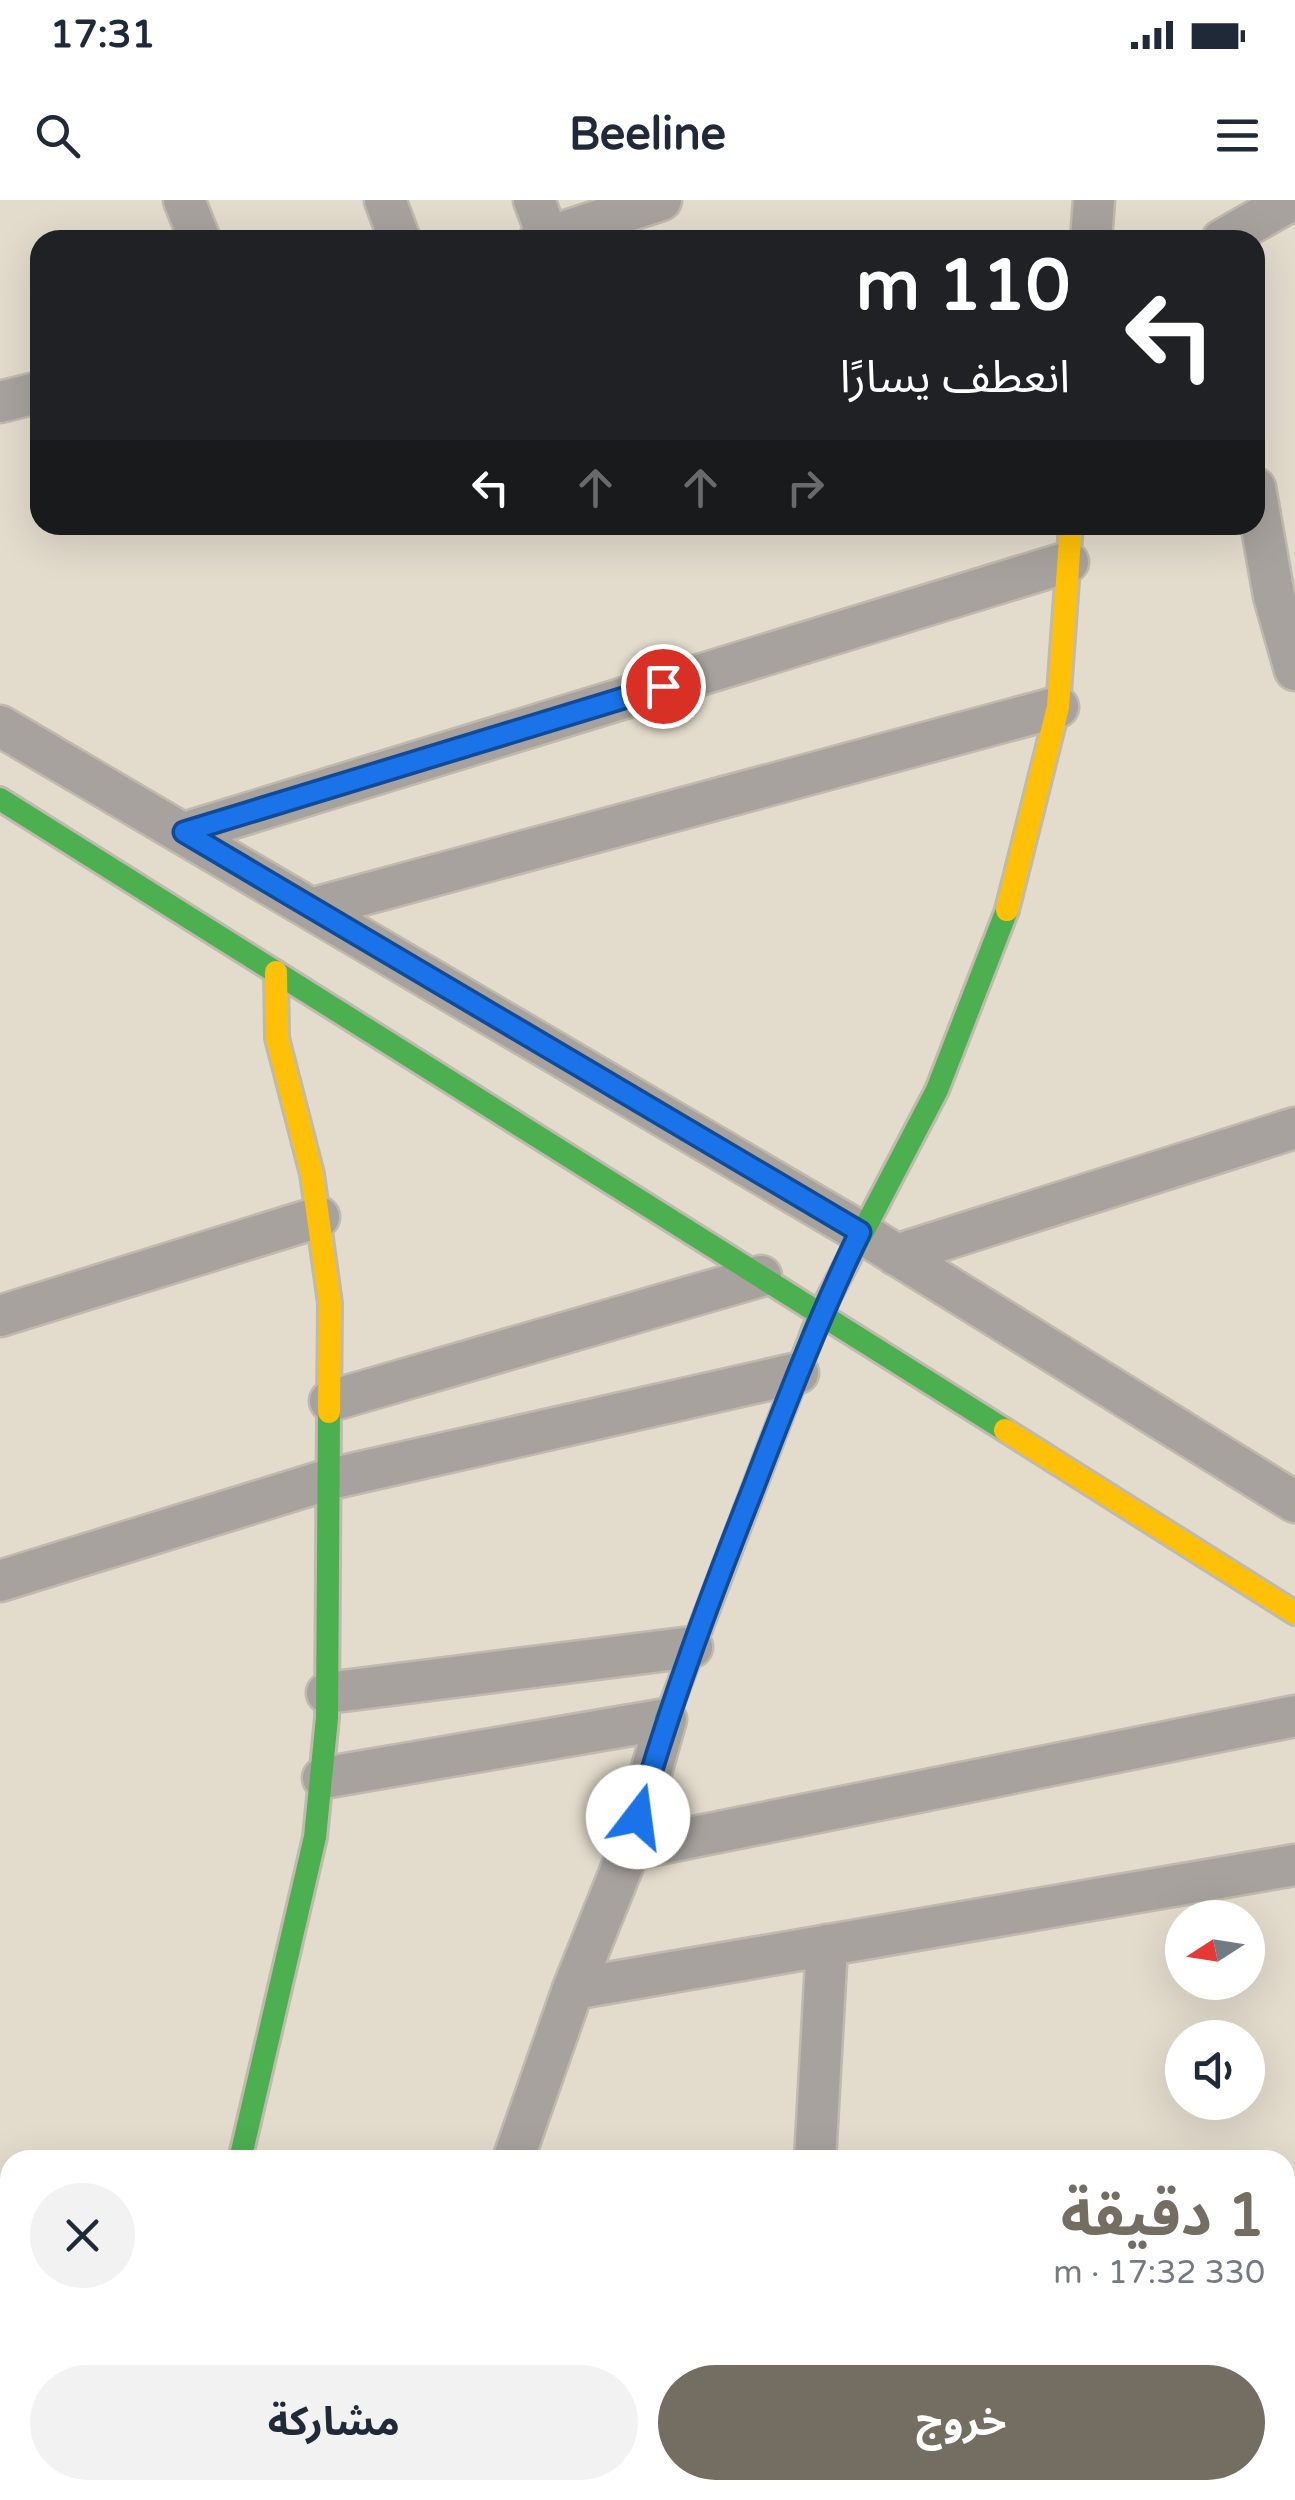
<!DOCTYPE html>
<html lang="ar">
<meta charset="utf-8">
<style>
:root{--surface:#fff;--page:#f2f2f3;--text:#1f2937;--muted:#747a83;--accent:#746e62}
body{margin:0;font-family:"Varela Round","Noto Sans Arabic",sans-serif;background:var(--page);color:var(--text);direction:rtl;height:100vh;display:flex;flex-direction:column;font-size:38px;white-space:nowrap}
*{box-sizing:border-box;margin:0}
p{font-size:32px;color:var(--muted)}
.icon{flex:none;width:55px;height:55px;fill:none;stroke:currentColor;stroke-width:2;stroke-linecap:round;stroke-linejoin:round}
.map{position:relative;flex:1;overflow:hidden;direction:ltr}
.sheet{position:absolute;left:0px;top:1950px;width:1295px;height:350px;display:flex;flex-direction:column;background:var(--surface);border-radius:30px 30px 0 0;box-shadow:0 10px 40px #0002;direction:rtl}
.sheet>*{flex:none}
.hud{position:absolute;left:30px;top:30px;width:1235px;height:305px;border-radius:30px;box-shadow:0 10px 40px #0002;direction:rtl;background:#202124;color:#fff;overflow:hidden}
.needle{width:65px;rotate:258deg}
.tools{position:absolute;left:1165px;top:1700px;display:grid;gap:20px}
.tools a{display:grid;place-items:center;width:100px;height:100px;border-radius:50%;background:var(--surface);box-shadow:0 10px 40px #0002;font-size:50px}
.pin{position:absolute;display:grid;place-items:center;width:85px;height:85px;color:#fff;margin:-42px;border:5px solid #fff;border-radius:50%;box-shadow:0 2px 10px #0007}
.me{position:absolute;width:110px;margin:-55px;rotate:15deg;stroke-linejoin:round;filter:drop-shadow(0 0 8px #0008)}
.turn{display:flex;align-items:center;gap:35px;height:210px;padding:0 30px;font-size:45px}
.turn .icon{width:130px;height:130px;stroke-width:2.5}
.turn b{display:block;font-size:70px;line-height:85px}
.lanes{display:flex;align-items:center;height:95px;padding:0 30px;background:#0003;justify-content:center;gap:50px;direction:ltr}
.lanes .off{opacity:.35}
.round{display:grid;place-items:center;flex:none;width:105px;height:105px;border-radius:52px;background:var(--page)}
.summary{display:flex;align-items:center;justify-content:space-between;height:170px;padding:0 30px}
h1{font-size:60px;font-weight:700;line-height:75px;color:var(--accent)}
.button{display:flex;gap:20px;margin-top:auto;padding:20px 30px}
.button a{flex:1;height:115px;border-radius:60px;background:var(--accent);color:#fff;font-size:40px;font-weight:700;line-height:115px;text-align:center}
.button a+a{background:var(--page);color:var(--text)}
.status{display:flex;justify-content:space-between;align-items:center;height:70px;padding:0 50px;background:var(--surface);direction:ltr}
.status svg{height:28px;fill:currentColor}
header{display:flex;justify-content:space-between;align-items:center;height:130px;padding:0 30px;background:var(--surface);font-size:45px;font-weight:700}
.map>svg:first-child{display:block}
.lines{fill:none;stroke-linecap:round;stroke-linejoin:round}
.street-casing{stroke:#bfb9ae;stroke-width:45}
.fast-casing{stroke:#bfb9ae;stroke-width:28}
.slow-casing{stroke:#bfb9ae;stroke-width:28}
.street{stroke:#a7a29d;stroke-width:40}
.fast{stroke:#4caf50;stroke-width:22}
.slow{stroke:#ffc107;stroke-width:22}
.route-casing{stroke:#114b97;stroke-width:25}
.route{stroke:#1a73e8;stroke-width:18}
</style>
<div class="status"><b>17:31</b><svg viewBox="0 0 49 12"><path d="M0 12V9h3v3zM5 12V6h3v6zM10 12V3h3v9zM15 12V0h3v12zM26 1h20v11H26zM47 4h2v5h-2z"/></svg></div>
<header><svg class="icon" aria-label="menu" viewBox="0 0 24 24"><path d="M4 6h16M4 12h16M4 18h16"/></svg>Beeline<svg class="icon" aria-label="search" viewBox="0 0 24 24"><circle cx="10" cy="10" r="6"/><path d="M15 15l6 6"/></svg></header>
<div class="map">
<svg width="1295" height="2300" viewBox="0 0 1295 2300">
<rect width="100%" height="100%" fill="#e3dccd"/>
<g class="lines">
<!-- street casing -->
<g class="street-casing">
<path id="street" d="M184,0L200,40
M385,0L400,40
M534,0L548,37
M539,40L661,0
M1091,40L1094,0
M1222,40L1292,0
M0,202L40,192
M1255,288L1274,396L1295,470
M0,526L860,1032L1295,1302
M184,633L1068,362
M314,708L1058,507
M896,1055L1295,928
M0,1116L319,1017
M330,1201L761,1076
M0,1381L330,1279L798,1173
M327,1493L692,1447
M323,1578L666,1519L629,1650L573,1789L513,1960
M629,1650L1295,1516
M573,1789L1295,1665
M815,1960L827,1745
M0,2054L10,2051
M177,2300L179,2290
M395,2300L399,2290
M766,2300L768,2290"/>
</g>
<!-- fast casing -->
<g class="fast-casing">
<path id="fast" d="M0,599L1005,1230
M666,1519L820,1114L937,890L1007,710
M240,1960L315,1637L327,1518L329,1212"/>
</g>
<!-- slow casing -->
<g class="slow-casing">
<path id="slow" d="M1007,710L1058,507L1071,325
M276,772L277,838L312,974L330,1103L329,1212
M1005,1230L1295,1413"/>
</g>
<!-- street -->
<use href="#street" class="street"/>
<!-- fast -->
<use href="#fast" class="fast"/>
<!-- slow -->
<use href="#slow" class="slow"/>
</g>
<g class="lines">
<!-- route casing -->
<g class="route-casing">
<path id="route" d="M638,1617C670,1504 711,1395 754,1286C787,1200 820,1115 860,1032L184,632L663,486"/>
</g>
<!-- route -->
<use href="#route" class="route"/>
</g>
</svg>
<div class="tools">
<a><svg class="needle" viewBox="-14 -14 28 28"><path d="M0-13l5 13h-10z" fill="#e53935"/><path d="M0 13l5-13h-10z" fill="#747a83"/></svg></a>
<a><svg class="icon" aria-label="sound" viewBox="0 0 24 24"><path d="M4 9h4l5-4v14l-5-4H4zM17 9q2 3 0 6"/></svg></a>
</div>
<div class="pin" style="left:663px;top:486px;background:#d93025"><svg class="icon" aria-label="arrive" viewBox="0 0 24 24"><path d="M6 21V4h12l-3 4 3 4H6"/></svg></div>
<svg class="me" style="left:638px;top:1617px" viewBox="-20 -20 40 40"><circle r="19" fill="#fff"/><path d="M0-13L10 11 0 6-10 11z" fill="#1a73e8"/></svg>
<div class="hud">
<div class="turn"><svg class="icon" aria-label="left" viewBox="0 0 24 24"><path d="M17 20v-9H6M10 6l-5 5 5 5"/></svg><div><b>110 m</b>انعطف يسارًا</div></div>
<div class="lanes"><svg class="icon" aria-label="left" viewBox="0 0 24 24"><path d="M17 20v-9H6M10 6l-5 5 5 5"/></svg><svg class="icon off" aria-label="ahead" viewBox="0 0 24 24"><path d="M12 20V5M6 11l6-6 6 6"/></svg><svg class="icon off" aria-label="ahead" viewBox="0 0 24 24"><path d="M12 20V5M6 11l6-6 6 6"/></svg><svg class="icon off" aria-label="right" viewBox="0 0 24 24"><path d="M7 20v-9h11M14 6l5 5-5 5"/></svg></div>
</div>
<section class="sheet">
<div class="summary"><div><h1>1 دقيقة</h1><p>330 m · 17:32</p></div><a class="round"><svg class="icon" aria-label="close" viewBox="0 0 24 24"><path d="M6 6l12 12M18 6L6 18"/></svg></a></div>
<div class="button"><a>خروج</a><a>مشاركة</a></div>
</section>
</div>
